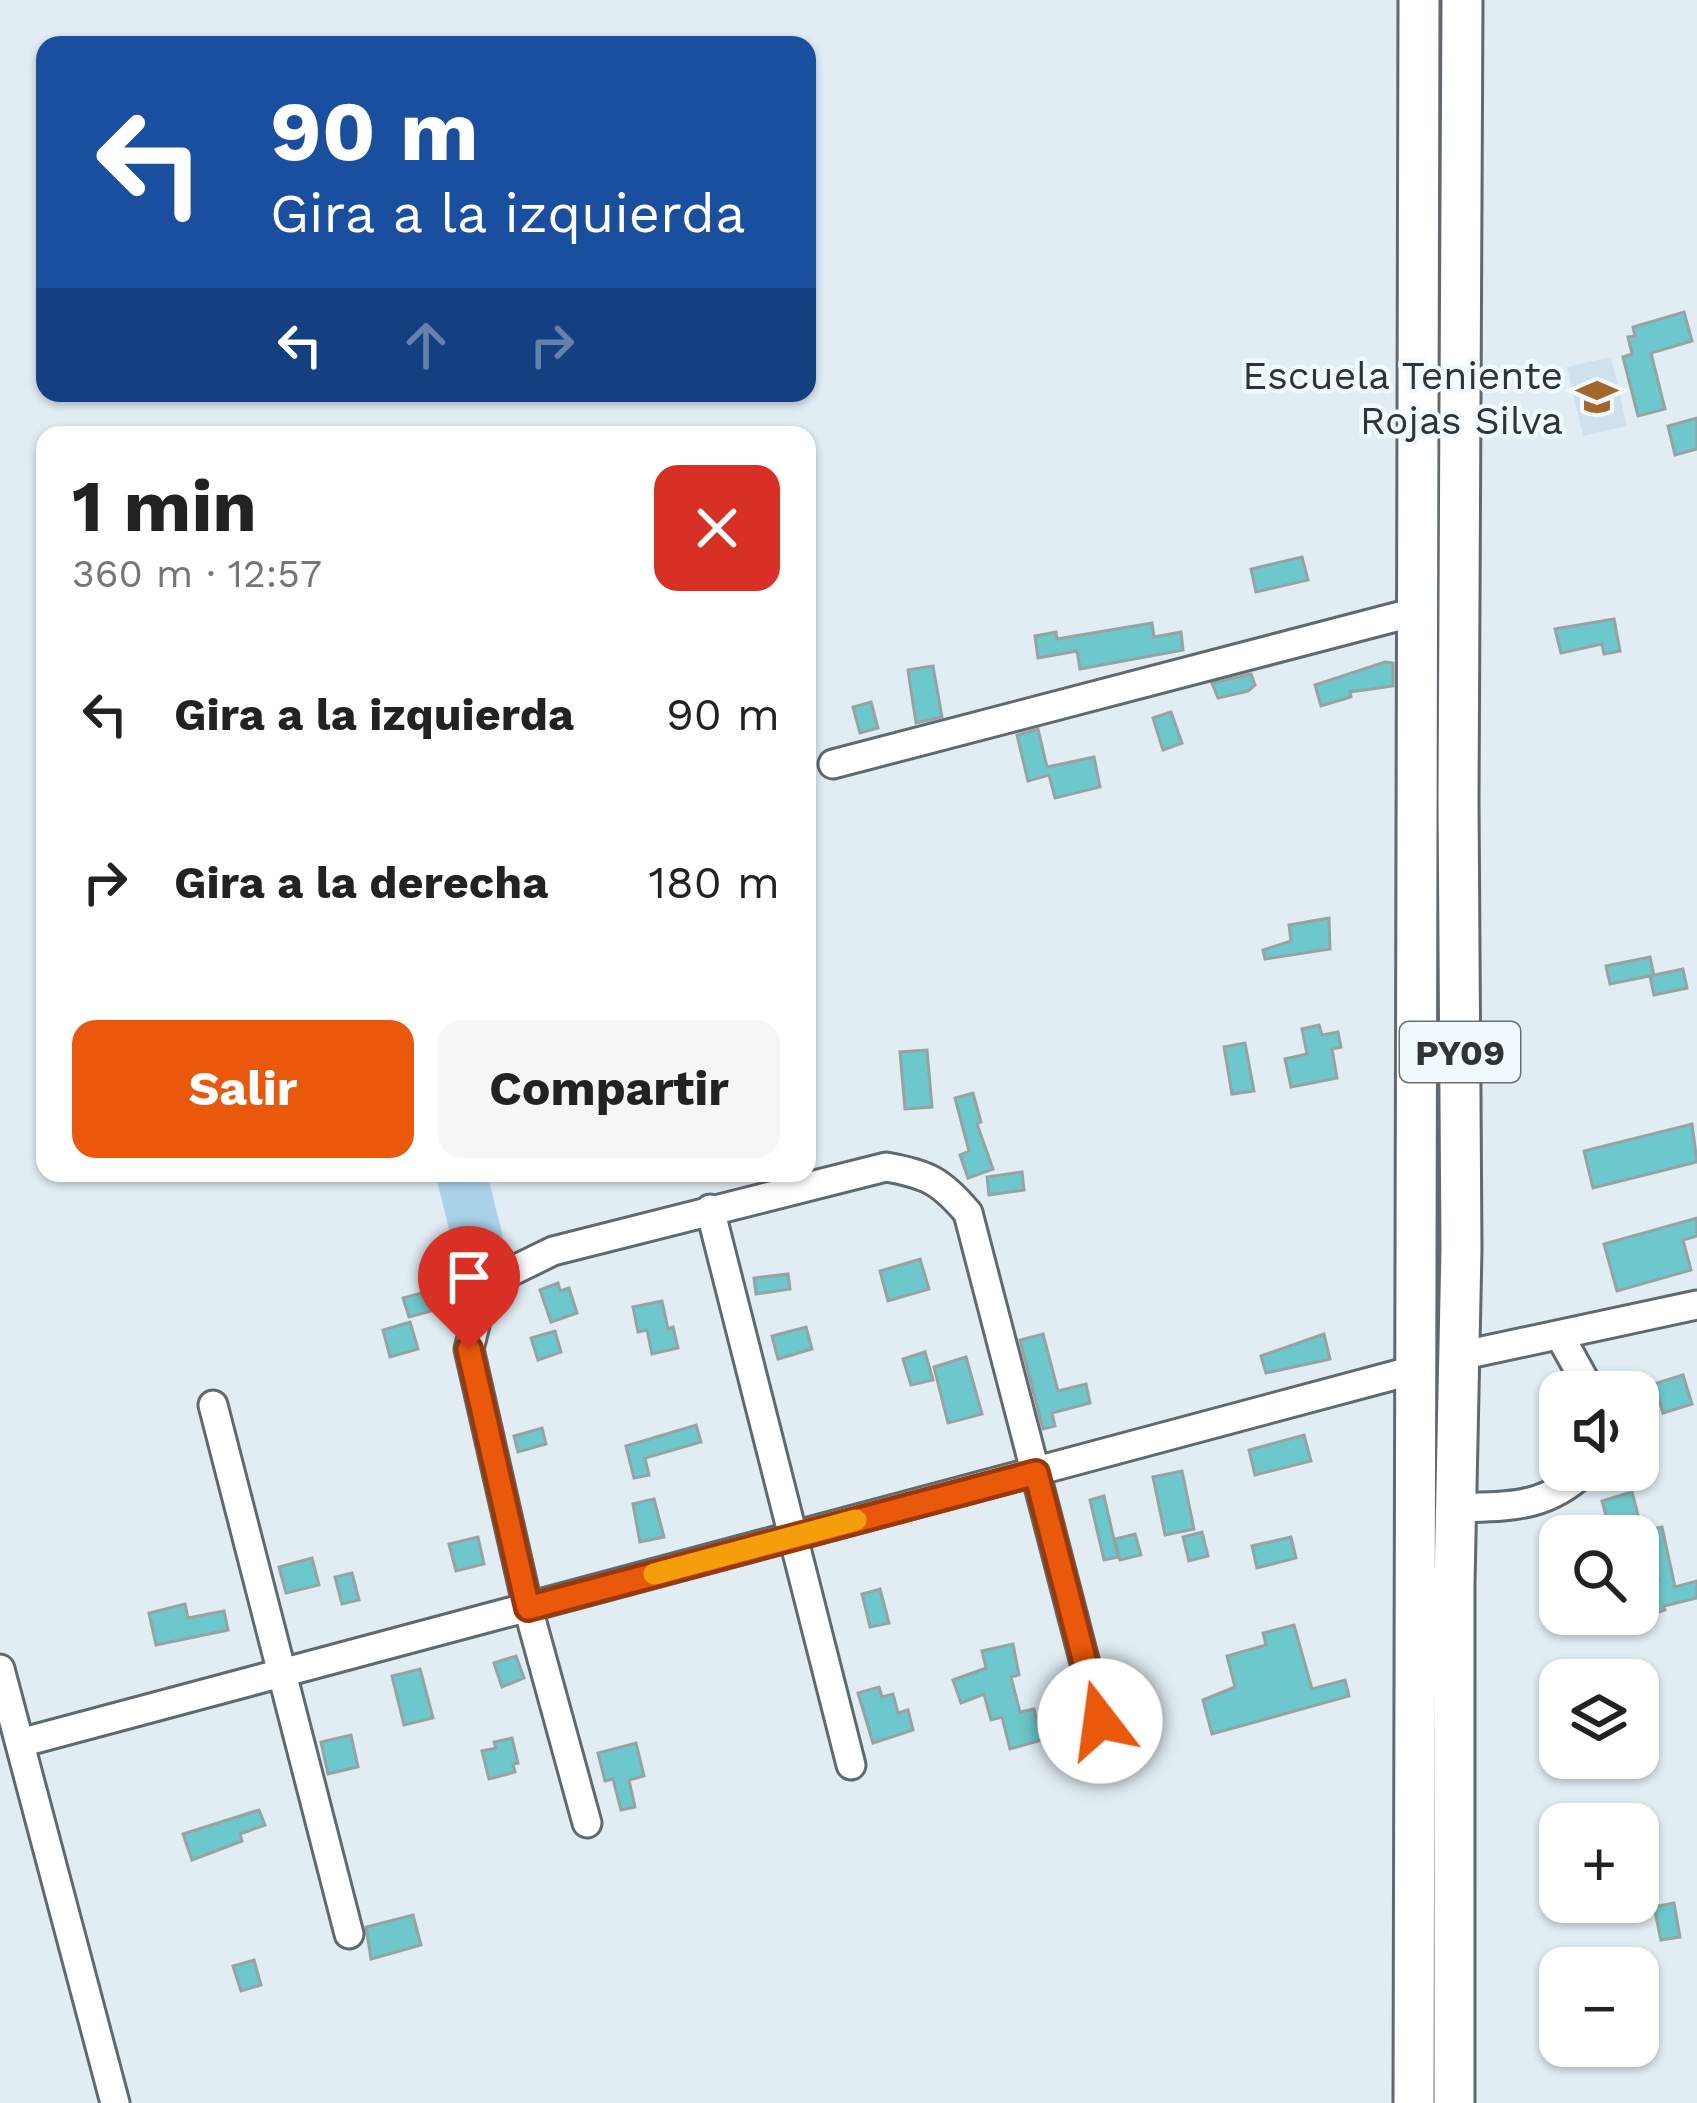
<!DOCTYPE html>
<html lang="es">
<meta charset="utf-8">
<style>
:root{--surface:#fff;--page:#f6f6f6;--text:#222;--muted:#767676;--accent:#ea580c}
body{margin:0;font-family:"Work Sans",sans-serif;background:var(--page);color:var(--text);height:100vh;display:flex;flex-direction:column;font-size:45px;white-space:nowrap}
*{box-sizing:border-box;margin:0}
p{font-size:39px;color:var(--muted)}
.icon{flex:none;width:66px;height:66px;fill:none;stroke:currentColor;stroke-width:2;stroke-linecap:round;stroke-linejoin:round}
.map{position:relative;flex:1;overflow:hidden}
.details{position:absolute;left:36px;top:426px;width:780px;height:756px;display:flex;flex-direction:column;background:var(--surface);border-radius:24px;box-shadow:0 3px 9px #0004}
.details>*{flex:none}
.banner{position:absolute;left:36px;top:36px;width:780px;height:366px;border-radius:24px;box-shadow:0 3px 9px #0004;background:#1a4fa0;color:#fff;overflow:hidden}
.tools{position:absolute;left:1539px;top:1371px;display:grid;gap:24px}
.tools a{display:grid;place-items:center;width:120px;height:120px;border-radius:24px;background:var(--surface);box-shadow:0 3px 9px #0004;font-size:60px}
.pin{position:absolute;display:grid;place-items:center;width:102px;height:102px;color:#fff;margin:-123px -51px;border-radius:50% 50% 50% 0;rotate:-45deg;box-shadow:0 0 12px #0007}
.pin .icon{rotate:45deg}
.me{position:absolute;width:132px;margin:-66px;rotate:345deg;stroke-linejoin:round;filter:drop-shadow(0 0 9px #0008)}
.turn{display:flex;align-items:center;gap:42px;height:252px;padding:0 36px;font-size:54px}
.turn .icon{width:156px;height:156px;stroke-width:2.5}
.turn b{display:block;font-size:84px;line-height:102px}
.lanes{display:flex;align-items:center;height:114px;padding:0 36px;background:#0003;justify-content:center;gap:60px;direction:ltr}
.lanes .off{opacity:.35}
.round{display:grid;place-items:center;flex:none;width:126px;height:126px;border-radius:24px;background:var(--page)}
.head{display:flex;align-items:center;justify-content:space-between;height:204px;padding:0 36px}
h1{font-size:72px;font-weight:700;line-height:90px}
.primary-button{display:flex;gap:24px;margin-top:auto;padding:24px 36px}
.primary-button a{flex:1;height:138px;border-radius:24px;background:var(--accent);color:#fff;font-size:48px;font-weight:700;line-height:138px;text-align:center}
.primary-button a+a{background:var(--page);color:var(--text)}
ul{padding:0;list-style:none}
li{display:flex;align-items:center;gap:36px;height:168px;padding:0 36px}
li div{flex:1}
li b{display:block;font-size:45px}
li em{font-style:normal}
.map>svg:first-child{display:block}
.built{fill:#cfe1ec}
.green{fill:#aad3ea}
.building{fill:#6cc8cc;stroke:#96a3a3;stroke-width:3}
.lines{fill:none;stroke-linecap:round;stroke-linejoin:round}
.minor-casing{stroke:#5f696f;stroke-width:33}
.highway-casing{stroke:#5f696f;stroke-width:45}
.minor{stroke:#fff;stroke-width:27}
.highway{stroke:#fff;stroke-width:39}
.route-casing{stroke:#983908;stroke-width:30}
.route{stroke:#ea580c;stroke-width:21}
.slow{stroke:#f59e0b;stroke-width:21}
.labels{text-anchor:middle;stroke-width:9;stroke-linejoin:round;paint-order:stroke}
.shield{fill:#f0f9fe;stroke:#6a6f72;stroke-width:3}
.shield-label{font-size:36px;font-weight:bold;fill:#303436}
.poi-label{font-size:39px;fill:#303436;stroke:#f0f9fe;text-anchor:end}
</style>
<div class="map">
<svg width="1697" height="2103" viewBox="0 0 1697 2103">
<rect width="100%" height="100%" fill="#e1ecf3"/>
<!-- built -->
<path class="built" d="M1611,357L1627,426L1583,436L1567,367Z"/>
<!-- green -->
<path class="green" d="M435,1173H487L503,1237L454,1249Z"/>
<!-- building -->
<path class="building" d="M1684,312L1692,341L1651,353L1665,409L1638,416L1623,357L1632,354L1628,337L1635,336L1633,327Z
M1697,418V449L1675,455L1668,426Z
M1302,557L1308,580L1256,592L1251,569Z
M1614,619L1620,651L1604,654L1602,644L1561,653L1555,629Z
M1152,623L1154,637L1181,632L1183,650L1080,669L1077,651L1038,658L1035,636L1056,632L1057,639Z
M1385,662L1393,663V686L1350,692L1351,697L1321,706L1315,685Z
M933,666L942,717L916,723L908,670Z
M1251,674L1255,685L1248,691L1218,698L1212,683Z
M871,702L878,728L860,733L853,707Z
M1171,712L1182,743L1163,750L1153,718Z
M1038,729L1047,767L1094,757L1100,787L1055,798L1049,775L1028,781L1017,735Z
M1329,918L1330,949L1265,959L1263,950L1291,941L1289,925Z
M1650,957L1654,975L1610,984L1606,966Z
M1683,969L1687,988L1654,995L1650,976Z
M1319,1025L1322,1035L1338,1032L1341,1047L1332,1049L1337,1078L1291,1087L1285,1059L1307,1054L1302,1029Z
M1245,1043L1254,1091L1232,1094L1224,1047Z
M927,1050L932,1107L905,1109L900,1052Z
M973,1093L981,1122L977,1124L993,1169L968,1178L960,1155L969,1151L955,1098Z
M1692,1124L1697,1162L1593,1188L1584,1151Z
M1022,1172L1024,1190L989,1195L987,1177Z
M1697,1218V1236L1683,1240L1691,1270L1617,1291L1604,1244Z
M920,1259L929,1289L888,1301L880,1271Z
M788,1274L790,1289L756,1294L754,1278Z
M558,1283L560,1291L569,1288L577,1313L551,1322L540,1290Z
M429,1291L435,1310L409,1317L403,1298Z
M662,1301L668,1329L673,1327L678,1348L652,1354L647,1330L638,1332L633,1307Z
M410,1322L418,1349L390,1357L383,1330Z
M806,1327L812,1349L778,1359L772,1336Z
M555,1331L561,1352L538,1360L531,1338Z
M1043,1334L1058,1391L1086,1384L1090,1403L1052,1413L1055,1426L1043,1429L1020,1340Z
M1324,1334L1330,1359L1266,1373L1261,1356Z
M925,1352L933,1380L911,1385L903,1359Z
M966,1357L982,1414L948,1423L934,1367Z
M1683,1375L1692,1404L1663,1413L1654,1384Z
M696,1425L701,1442L645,1458L649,1475L634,1478L626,1446Z
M542,1428L546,1444L518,1452L514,1436Z
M1304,1435L1311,1461L1255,1475L1249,1450Z
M1182,1471L1194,1529L1165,1535L1153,1477Z
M1632,1492L1638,1515L1608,1523L1602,1501Z
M1104,1496L1118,1557L1104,1560L1090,1500Z
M654,1499L664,1537L640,1542L633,1504Z
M1662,1527L1675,1587L1697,1581V1598L1664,1606L1665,1610L1638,1619V1588L1659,1581L1648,1530Z
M1202,1532L1208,1556L1189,1561L1183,1537Z
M1135,1534L1141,1555L1120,1560L1115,1539Z
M478,1537L484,1564L456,1571L449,1544Z
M1291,1537L1296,1558L1257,1568L1252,1546Z
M312,1558L319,1585L286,1593L279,1567Z
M352,1573L359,1600L342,1604L335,1577Z
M880,1589L889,1623L870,1627L862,1594Z
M185,1604L188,1618L224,1611L228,1630L156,1645L149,1613Z
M1294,1625L1312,1689L1345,1680L1349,1696L1212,1734L1203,1700L1235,1687L1227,1656L1266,1645L1263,1633Z
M1013,1644L1019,1675L1011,1677L1020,1712L1034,1709L1042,1740L1010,1749L1002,1717L991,1720L984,1694L961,1703L953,1680L986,1668L982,1651Z
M516,1656L524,1678L502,1687L494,1663Z
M420,1669L433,1718L404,1725L392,1676Z
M879,1687L882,1697L893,1694L898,1713L908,1710L913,1730L873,1743L858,1693Z
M351,1735L358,1767L328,1774L321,1742Z
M512,1738L518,1763L513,1764L515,1772L489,1779L482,1751L496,1748L494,1742Z
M636,1743L644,1776L629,1780L635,1807L621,1810L613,1779L605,1781L598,1753Z
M259,1810L265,1825L240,1834L242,1841L192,1860L183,1834Z
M1674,1903L1680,1937L1661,1940L1654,1907Z
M413,1915L421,1945L371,1959L366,1927Z
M254,1960L261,1985L241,1991L233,1966Z"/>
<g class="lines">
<!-- minor casing -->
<g class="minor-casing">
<path id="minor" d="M833,764L1415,612
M710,1209L851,1765
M1560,1336L1591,1392
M1459,1356L1697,1305
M213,1405L349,1934
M1456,1508C1509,1506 1545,1509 1586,1470
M0,1669L115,2103
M20,1743L1414,1370
M587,1823L528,1608L469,1349L480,1305L502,1276L553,1251L886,1167C927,1174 941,1181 968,1213L1100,1721"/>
</g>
<!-- highway casing -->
<g class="highway-casing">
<path id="highway" d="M1414,2103L1419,0
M1454,2103V1584L1461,1249L1458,800L1462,0"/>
</g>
<!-- minor -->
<use href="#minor" class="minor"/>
<!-- highway -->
<use href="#highway" class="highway"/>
</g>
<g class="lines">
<!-- route casing -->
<g class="route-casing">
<path id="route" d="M469,1349L528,1608L1036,1473L1100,1721"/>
</g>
<!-- route -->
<use href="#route" class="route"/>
<!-- slow -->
<path class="slow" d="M654,1574L856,1520"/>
</g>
<!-- icons -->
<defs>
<g id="school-bare" transform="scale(3.24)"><path d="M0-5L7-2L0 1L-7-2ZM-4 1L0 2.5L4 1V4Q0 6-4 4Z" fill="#a3672a" stroke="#f0f9fe" stroke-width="2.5" paint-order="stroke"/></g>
</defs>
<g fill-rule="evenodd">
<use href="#school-bare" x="1597" y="397"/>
</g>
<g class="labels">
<!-- shield labels -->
<rect class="shield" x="1400" y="1022" width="120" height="60" rx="9"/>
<g class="shield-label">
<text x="1460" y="1065">PY09</text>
</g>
<!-- poi labels -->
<g class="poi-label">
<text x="1563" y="389">Escuela Teniente<tspan x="1563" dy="45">Rojas Silva</tspan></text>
</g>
</g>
</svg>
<div class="tools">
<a><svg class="icon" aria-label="sound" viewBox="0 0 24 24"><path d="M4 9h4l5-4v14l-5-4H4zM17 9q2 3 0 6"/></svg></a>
<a><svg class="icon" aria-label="search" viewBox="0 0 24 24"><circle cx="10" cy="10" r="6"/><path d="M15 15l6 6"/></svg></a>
<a><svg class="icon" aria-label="layers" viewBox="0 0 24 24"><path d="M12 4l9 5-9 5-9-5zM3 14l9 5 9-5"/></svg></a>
<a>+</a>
<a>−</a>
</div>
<div class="pin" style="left:469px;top:1349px;background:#d93025"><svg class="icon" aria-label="arrive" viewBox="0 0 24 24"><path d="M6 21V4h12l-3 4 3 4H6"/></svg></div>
<svg class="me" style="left:1100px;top:1721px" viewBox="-20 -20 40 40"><circle r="19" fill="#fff"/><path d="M0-13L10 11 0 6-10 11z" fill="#ea580c"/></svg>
<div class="banner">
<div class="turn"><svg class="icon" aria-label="left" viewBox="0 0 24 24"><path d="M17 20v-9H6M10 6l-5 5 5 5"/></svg><div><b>90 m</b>Gira a la izquierda</div></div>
<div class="lanes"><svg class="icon" aria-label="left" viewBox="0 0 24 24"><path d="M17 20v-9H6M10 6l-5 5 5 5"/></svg><svg class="icon off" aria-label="ahead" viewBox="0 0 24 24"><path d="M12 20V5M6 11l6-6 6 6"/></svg><svg class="icon off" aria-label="right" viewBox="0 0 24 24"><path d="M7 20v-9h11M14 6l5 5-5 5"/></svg></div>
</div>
<section class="details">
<div class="head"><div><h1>1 min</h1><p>360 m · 12:57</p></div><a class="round" style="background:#d93025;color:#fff"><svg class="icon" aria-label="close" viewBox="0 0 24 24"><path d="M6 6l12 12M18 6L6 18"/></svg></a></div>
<ul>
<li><svg class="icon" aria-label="left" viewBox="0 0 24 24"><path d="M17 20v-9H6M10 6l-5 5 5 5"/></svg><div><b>Gira a la izquierda</b></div><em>90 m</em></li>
<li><svg class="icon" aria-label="right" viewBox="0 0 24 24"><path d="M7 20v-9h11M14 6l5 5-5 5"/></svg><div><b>Gira a la derecha</b></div><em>180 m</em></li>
</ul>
<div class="primary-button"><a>Salir</a><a>Compartir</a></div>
</section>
</div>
